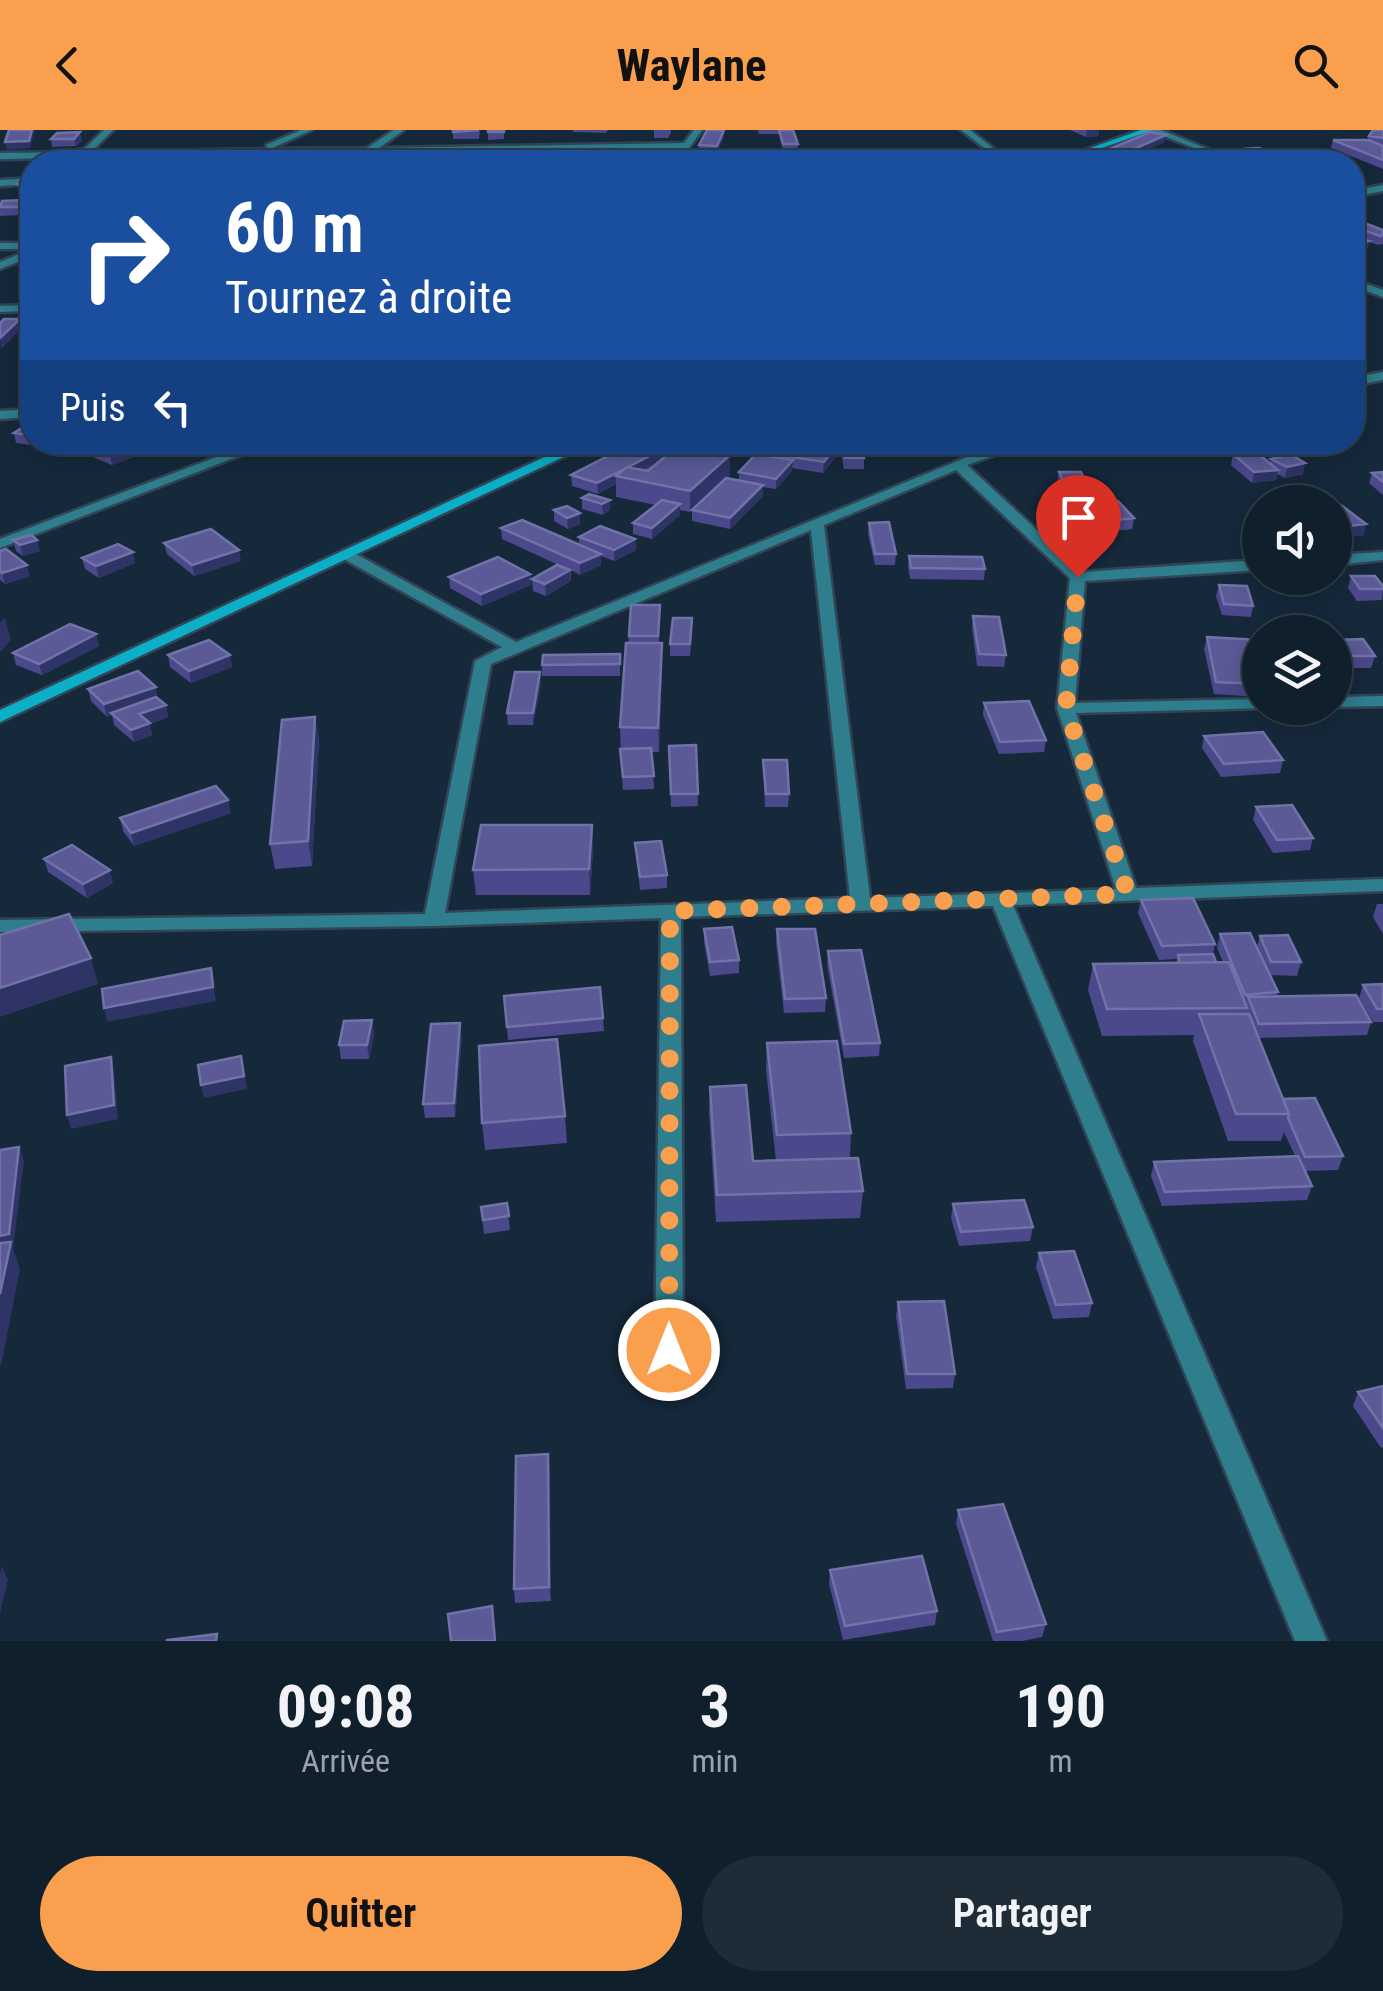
<!DOCTYPE html>
<html lang="fr">
<meta charset="utf-8">
<style>
:root{--surface:#101f2c;--page:#1e2c38;--text:#f1f3f6;--muted:#9ca2a9;--line:#303d48;--accent:#fa9f4e}
body{margin:0;font-family:"Roboto Condensed",sans-serif;background:var(--page);color:var(--text);height:100vh;display:flex;flex-direction:column;font-size:38px;white-space:nowrap}
*{box-sizing:border-box;margin:0}
p{font-size:32px;color:var(--muted)}
.icon{flex:none;width:55px;height:55px;fill:none;stroke:currentColor;stroke-width:2;stroke-linecap:round;stroke-linejoin:round}
.map{position:relative;height:1511px;overflow:hidden}
.panel{display:flex;flex-direction:column;background:var(--surface);flex:1}
.panel>*{flex:none}
.banner{position:absolute;left:20px;top:20px;width:1345px;height:305px;border-radius:40px;box-shadow:0 5px 25px #0003,0 0 0 2px var(--line);background:#1a4fa0;color:#fff;overflow:hidden}
.buttons{position:absolute;left:1242px;top:355px;display:grid;gap:20px}
.buttons a{display:grid;place-items:center;width:110px;height:110px;border-radius:50%;background:var(--surface);box-shadow:0 5px 25px #0003,0 0 0 2px var(--line);font-size:50px}
.pin{position:absolute;display:grid;place-items:center;width:85px;height:85px;color:#fff;margin:-102px -42px;border-radius:50% 50% 50% 0;rotate:-45deg;box-shadow:0 0 10px #0007}
.pin .icon{rotate:45deg}
.me{position:absolute;width:110px;margin:-55px;rotate:0deg;stroke-linejoin:round;filter:drop-shadow(0 0 8px #0008)}
.turn{display:flex;align-items:center;gap:35px;height:210px;padding:0 40px;font-size:45px}
.turn .icon{width:130px;height:130px;stroke-width:2.5}
.turn b{display:block;font-size:70px;line-height:85px}
.then{display:flex;align-items:center;height:95px;padding:0 40px;background:#0003;gap:20px;font-size:38px}
.eta{display:flex;justify-content:space-evenly;align-items:center;height:170px;text-align:center}
.eta b{font-size:60px;font-weight:700;line-height:70px}
.primary-button{display:flex;gap:20px;margin-top:auto;padding:20px 40px}
.primary-button a{flex:1;height:115px;border-radius:60px;background:var(--accent);color:#111;font-size:40px;font-weight:700;line-height:115px;text-align:center}
.primary-button a+a{background:var(--page);color:var(--text)}
header{display:flex;justify-content:space-between;align-items:center;height:130px;padding:0 40px;background:var(--accent);color:#111;font-size:45px;font-weight:700}
.map>svg:first-child{display:block}
.lines{fill:none;stroke-linecap:round;stroke-linejoin:round}
.street-casing{stroke:#324556;stroke-width:5}
.secondary-casing{stroke:#324556;stroke-width:5}
.street{fill:#2e7e8d;fill-rule:evenodd}
.secondary{fill:#0bafc8;fill-rule:evenodd}
.wall{fill:#4b488b}
.shaded-wall{fill:#2e3466}
.building{fill:#5b5a97;stroke:#7172a8;stroke-width:2.5}
.route{stroke:#fa9f4e;stroke-width:18;stroke-dasharray:0 32.4}
</style>
<header><svg class="icon" aria-label="back" viewBox="0 0 24 24"><path d="M15 5l-7 7 7 7"/></svg>Waylane<svg class="icon" aria-label="search" viewBox="0 0 24 24"><circle cx="10" cy="10" r="6"/><path d="M15 15l6 6"/></svg></header>
<div class="map">
<svg width="1383" height="1511" viewBox="0 0 1383 1511">
<rect width="100%" height="100%" fill="#15293b"/>
<g class="lines">
<!-- street casing -->
<g class="street-casing">
<path id="street" d="M104,0H113L91,22L268,19L266,15L301,0H312L270,19L367,18L394,0H404L379,18L684,13L694,0H702L679,32H671L680,19L0,29V23L81,22Z
M961,0H970L1011,32H1002Z
M1149,0H1161L1240,32H1229Z
M32,48V54L0,56V50Z
M1383,55V61L1352,67V61Z
M0,113H32V126L0,139V132L31,119H0Z
M1352,149L1383,160V167L1352,156Z
M32,175V181L0,182V176Z
M1383,242V250L1352,256V248Z
M32,279V287L0,289V281Z
M256,312H275L0,418V409Z
M1004,312H1032L967,335L1082,442L1260,430V440L1085,451L1075,573L1260,569V578H1266L1076,583L1136,758L1383,749V761L1013,775L1327,1511H1295L993,776L681,787L683,1220L679,1228L669,1231L659,1228L655,1220L661,788L434,796L0,802V790L425,784L475,531L502,517L342,428V422H352L516,512ZM956,340L1070,448L1057,578L1116,759L870,768L824,395ZM811,400L850,768L445,783L491,534Z
M1383,422V430L1335,435V425Z
M1383,566V576L1335,577V567Z"/>
</g>
<!-- secondary casing -->
<g class="secondary-casing">
<path id="secondary" d="M1141,0H1153L1062,32H1051Z
M577,312H595L0,592V580Z"/>
</g>
<!-- street -->
<use href="#street" class="street"/>
<!-- secondary -->
<use href="#secondary" class="secondary"/>
</g>
<!-- wall -->
<path class="wall" d="M453,0L480,1L479,9H453Z
M488,0H504V9L488,10Z
M573,0H608L606,3L573,2Z
M654,0H671V3L668,8H654Z
M758,0H793L798,14L797,21H783L779,4H759Z
M1070,0H1099V6L1086,7Z
M1383,0V39L1331,18L1333,10H1368L1369,6Z
M57,3L82,10L76,16L52,17L51,9Z
M724,6L717,23H699V15Z
M1165,12L1119,32L1097,31L1098,24Z
M1243,19L1292,32H1255L1242,27Z
M32,45V63L19,62L17,54Z
M2,71L25,79L21,85L0,86V74Z
M1354,97L1383,100V114L1378,115L1369,112L1367,119L1352,124Z
M32,291V312H65L57,318L16,313L14,303Z
M839,312V323L823,343L792,338V341L776,359L763,357V366L730,399L692,391V380L690,382L680,380V385L652,409L633,404V393L656,375L616,367V354L598,364L572,356L571,345L667,325L730,345L727,348L739,350V342L764,326L765,323Z
M842,314L864,328V339H844L841,324Z
M85,315L138,325L112,335L88,325Z
M1233,324L1270,333L1271,329L1303,344L1285,348L1277,344L1276,350L1252,353L1231,335Z
M1059,342L1085,350L1084,361H1062L1057,353Z
M1383,342V365L1369,353L1372,343Z
M582,368L610,370V380L603,385L582,379Z
M1101,372L1134,388L1132,399L1114,401L1099,383Z
M1335,376L1364,405L1340,408L1335,404Z
M554,380L580,383V394L568,399L554,391Z
M869,393L896,424L895,435H875L868,404Z
M501,398L579,414V407L635,409L636,420L614,431L601,426V435L580,445L571,440V451L546,466L533,461L532,449L567,439L502,409Z
M13,410H37L40,421L23,426L16,421Z
M164,413L241,431L194,446L167,424Z
M0,421L30,446L5,454L0,450Z
M909,426L985,439L984,450L910,449L908,437Z
M82,428L135,433L99,448L85,439Z
M530,444L531,455L482,476L450,458L449,447Z
M1351,446L1383,456L1382,470L1357,471L1348,458Z
M1219,455L1253,476L1251,487L1222,485L1216,466Z
M660,475L659,513H662V536L659,622H652L654,659L623,660L621,631L620,597L629,506Z
M973,486L1006,525L1004,537L977,536L972,498Z
M692,500L690,526H670V514Z
M96,504L99,516L42,545L16,535L13,523Z
M1207,507L1260,514V567L1214,564L1204,519Z
M1335,510L1375,526L1371,538H1339L1335,532Z
M620,524V546H542V535Z
M168,525H230L232,537L191,553L170,537Z
M541,554L533,595H508L507,583Z
M88,559L158,569L166,575L168,587L150,594L152,605L134,612L114,595L112,585L107,587L91,571Z
M984,573L1046,610L1044,622L999,624L983,585Z
M315,587L319,611L312,736L275,739L270,714Z
M1204,606L1283,630L1280,643L1221,647L1202,618Z
M696,615L698,676L671,677L669,616Z
M763,630L789,664L788,677H765Z
M1256,677L1313,708L1310,720L1273,723L1253,690Z
M231,683L134,716L123,701L120,688Z
M592,695L593,720L590,765H476L473,740Z
M635,713L667,745V758L640,760Z
M44,729L113,753L87,768L48,742Z
M1141,770L1215,814L1213,824L1216,832H1223L1217,818L1220,804L1257,817L1260,806L1301,832L1297,846L1270,845L1278,862L1276,867L1371,892L1367,905L1258,908L1283,969L1343,1026L1338,1040L1305,1041L1312,1056L1307,1070L1162,1076L1151,1046L1154,1032L1295,1026L1284,1002L1281,1011H1228L1193,911L1194,905L1102,906L1088,860L1093,834L1176,833L1177,829L1159,830L1138,783Z
M1377,774H1383V804L1373,787Z
M704,799L739,830V843L710,846L704,812Z
M777,799L826,868L825,882L784,883L776,813Z
M828,821L880,913L879,926L844,928L827,835Z
M1383,854V892H1373L1359,868L1363,855Z
M504,866L603,888L604,901L508,910Z
M372,890L374,904L369,929H341L339,915Z
M462,907L455,987L425,988L423,974Z
M767,913L851,1003L850,1028L863,1061L860,1088L716,1092L709,983L710,957L753,1031H776L766,940Z
M565,986L567,1013L485,1020L482,993Z
M507,1073L510,1100L484,1104L481,1077Z
M953,1074L1033,1097L1030,1111L959,1116L951,1088Z
M1039,1123L1092,1173L1089,1187L1053,1189L1036,1137Z
M898,1172L955,1244L953,1258L906,1259L896,1186Z
M1383,1256V1317L1381,1318L1353,1276L1358,1262Z
M548,1324L551,1471L515,1473L514,1459Z
M958,1380L1046,1494L1042,1507L1022,1511H993L956,1394Z
M830,1440L937,1481L935,1495L843,1510L829,1454Z"/>
<!-- shaded-wall -->
<path class="shaded-wall" d="M32,0H35L30,18L7,20L5,12Z
M725,0L724,6L717,23V16Z
M1087,0H1099V6L1086,7Z
M80,2L82,10L76,16L74,9Z
M1166,5L1165,12L1119,32H1115L1116,27Z
M96,19L98,27L93,32H85Z
M23,70L25,79L21,85L19,77Z
M1369,111L1367,119L1352,124V116Z
M20,189L22,198L1,219L0,208Z
M839,312V323L823,343L824,332Z
M136,315L138,325L112,335L110,325Z
M667,317V327L627,349L616,346V354L598,364L597,353Z
M730,325V345L690,382V361Z
M793,330L792,341L776,359V349Z
M1305,333L1303,344L1285,348L1287,337Z
M1278,340L1276,350L1252,353L1254,342Z
M763,355V366L730,399V388Z
M610,370V380L603,385L602,374Z
M680,374V385L652,409V398Z
M580,383V394L568,399L567,388Z
M1366,394L1364,405L1340,408L1342,397Z
M635,409L636,420L614,431V420Z
M37,410L40,421L23,426L20,415Z
M239,420L241,431L194,446L192,435Z
M133,422L135,433L99,448L96,436Z
M601,424V435L580,445V433Z
M27,435L30,446L5,454L2,443Z
M570,440L571,451L546,466L545,454Z
M530,444L531,455L482,476L481,464Z
M5,488L11,510L0,522V493Z
M96,504L99,516L42,545L39,534Z
M662,513V536L659,622L658,598Z
M230,525L232,537L191,553L189,541Z
M540,542L541,554L533,595V583Z
M156,557L158,569L107,587L104,574Z
M166,575L168,587L150,594L152,605L134,612L131,600L139,584Z
M315,587L319,611L312,736L308,711Z
M228,670L231,683L134,716L131,703Z
M592,695L593,720L590,765L589,739Z
M110,740L113,753L87,768L83,754Z
M91,828L98,854L0,887V858Z
M211,838L216,871L107,892L104,878Z
M372,890L374,904L369,929L367,915Z
M460,893L462,907L455,987L454,973Z
M241,926L247,959L204,968L201,955Z
M111,927L114,941L118,989L71,999L67,985Z
M19,1017L24,1031L13,1119L20,1139L1,1236L0,1233V1106Z
M548,1324L550,1338L551,1471L549,1457Z
M2,1436L8,1450L0,1483V1444Z"/>
<!-- building -->
<path class="building" d="M9,0H32L29,11L5,12Z
M453,0H479L453,2Z
M488,0H504V2H488Z
M707,0H724L717,16L699,15Z
M779,0H793L798,14H783Z
M1373,0H1383V8L1369,6Z
M80,2L74,9H51L57,3Z
M1150,2L1166,5L1116,27L1098,24Z
M1333,10H1369L1383,16V30Z
M1259,18L1292,32H1273L1243,19Z
M77,19H96L85,32H66Z
M66,22L59,32H43L50,23Z
M780,26L785,32H753L749,27Z
M32,45V55L17,54Z
M23,70L19,77H0L2,71Z
M1367,94L1383,100V105L1380,106L1354,97Z
M1352,106H1353L1369,111L1352,116Z
M4,189H20L0,208V193Z
M32,291V305L14,303Z
M91,312H130L136,315L110,325L85,315Z
M635,312H653L667,317L597,353L571,345Z
M774,312H839L824,332L765,323Z
M861,313L864,328H845L842,314Z
M679,315L730,325L690,361L616,346L627,337L648,341Z
M1256,322L1278,340L1254,342L1233,324Z
M756,324L793,330L776,349L739,342Z
M1290,324L1305,333L1287,337L1271,329Z
M1059,342H1081L1085,350L1063,351Z
M1383,342V352L1372,343Z
M726,348L763,355L730,388L692,380Z
M589,364L610,370L602,374L582,368Z
M662,370L680,374L652,398L633,393Z
M1118,371L1134,388L1116,390L1101,372Z
M1341,375L1366,394L1342,397L1335,391V376Z
M567,376L580,383L567,388L554,380Z
M522,390L601,424L580,433L501,398Z
M889,392L896,424H875L869,393Z
M600,396L635,409L614,420L579,407Z
M211,399L239,420L192,435L164,413Z
M31,405L37,410L20,415L13,410Z
M118,414L133,422L96,436L82,428Z
M6,419L27,435L2,443L0,441V421Z
M909,426L982,427L985,439L911,438Z
M498,427L530,444L481,464L449,447Z
M557,435L570,440L545,454L532,449Z
M1351,446H1375L1383,456V459H1360Z
M1219,455L1247,456L1253,476L1224,474Z
M631,475H660L658,506H629Z
M973,486L999,487L1006,525L979,524Z
M673,488H692L690,514H670Z
M70,494L96,504L39,534L13,523Z
M1207,507L1259,510L1260,554L1216,552Z
M1363,509L1375,526H1342L1335,516V510Z
M209,510L230,525L189,541L168,525Z
M626,513H662L658,598L620,597Z
M620,524V534L542,535L543,525Z
M138,541L156,557L104,574L88,559Z
M515,542H540L533,583H507Z
M156,567L166,575L139,584L150,593L131,600L111,583Z
M1029,571L1046,610L1000,612L984,573Z
M315,587L308,711L270,714L282,590Z
M1263,602L1283,630L1224,634L1204,606Z
M696,615L698,664H671L669,616Z
M651,618L654,646L623,647L620,619Z
M763,630H787L789,664H766Z
M216,656L228,670L131,703L120,688Z
M1292,675L1313,708L1277,710L1256,677Z
M481,695H592L589,739L473,740Z
M661,711L667,745L640,747L635,713Z
M72,715L110,740L83,754L44,729Z
M1193,768L1215,814L1162,816L1141,770Z
M69,784L91,828L0,858V805Z
M732,797L739,830L710,832L704,799Z
M777,799H815L826,868L785,869Z
M1250,803L1278,862L1245,865L1220,804Z
M1288,805L1301,832H1271L1260,806Z
M861,820L880,913L844,914L828,821Z
M1213,824L1216,832L1180,833L1178,825Z
M1229,832L1247,878L1107,879L1093,834Z
M211,838L213,857L104,878L102,859Z
M1383,854V879H1377L1363,855Z
M600,857L603,888L507,897L504,866Z
M1356,865L1371,892L1259,894L1248,867Z
M1199,884H1249L1289,984H1236Z
M372,890L367,915H339L344,891Z
M460,893L454,973L423,974L431,894Z
M557,909L565,986L482,993L479,916Z
M837,911L851,1003L777,1005L767,913Z
M241,926L244,946L201,955L198,935Z
M111,927L114,975L67,985L65,936Z
M746,955L753,1031L858,1028L863,1061L717,1065L710,957Z
M1315,968L1343,1026L1305,1027L1288,988L1289,984L1283,969Z
M19,1017L9,1104L0,1106V1020Z
M1298,1026L1312,1056L1165,1062L1154,1032Z
M1024,1070L1033,1097L961,1102L953,1074Z
M507,1073L509,1086L483,1090L481,1077Z
M11,1112L0,1164V1113Z
M1074,1121L1092,1173L1056,1175L1039,1123Z
M944,1171L955,1244H907L898,1172Z
M1383,1256V1298L1358,1262Z
M548,1324L549,1457L514,1459L516,1326Z
M1003,1374L1046,1494L997,1502L958,1380Z
M922,1426L937,1481L845,1496L830,1440Z
M492,1476L495,1511H451L448,1484Z
M217,1504L216,1511H167V1510Z"/>
<g class="lines">
<!-- route -->
<path class="route" d="M669,1220L670,781L1128,764L1066,578L1078,447"/>
</g>
</svg>
<div class="buttons">
<a><svg class="icon" aria-label="sound" viewBox="0 0 24 24"><path d="M4 9h4l5-4v14l-5-4H4zM17 9q2 3 0 6"/></svg></a>
<a><svg class="icon" aria-label="layers" viewBox="0 0 24 24"><path d="M12 4l9 5-9 5-9-5zM3 14l9 5 9-5"/></svg></a>
</div>
<div class="pin" style="left:1078px;top:447px;background:#d93025"><svg class="icon" aria-label="arrive" viewBox="0 0 24 24"><path d="M6 21V4h12l-3 4 3 4H6"/></svg></div>
<svg class="me" style="left:669px;top:1220px" viewBox="-20 -20 40 40"><circle r="17" fill="#fa9f4e" stroke="#fff" stroke-width="3"/><path d="M0-11L8 9 0 5-8 9z" fill="#fff"/></svg>
<div class="banner">
<div class="turn"><svg class="icon" aria-label="right" viewBox="0 0 24 24"><path d="M7 20v-9h11M14 6l5 5-5 5"/></svg><div><b>60 m</b>Tournez à droite</div></div>
<div class="then">Puis<svg class="icon" aria-label="left" viewBox="0 0 24 24"><path d="M17 20v-9H6M10 6l-5 5 5 5"/></svg></div>
</div>
</div>
<section class="panel">
<div class="eta">
<div><b>09:08</b><p>Arrivée</p></div>
<div><b>3</b><p>min</p></div>
<div><b>190</b><p>m</p></div>
</div>
<div class="primary-button"><a>Quitter</a><a>Partager</a></div>
</section>
